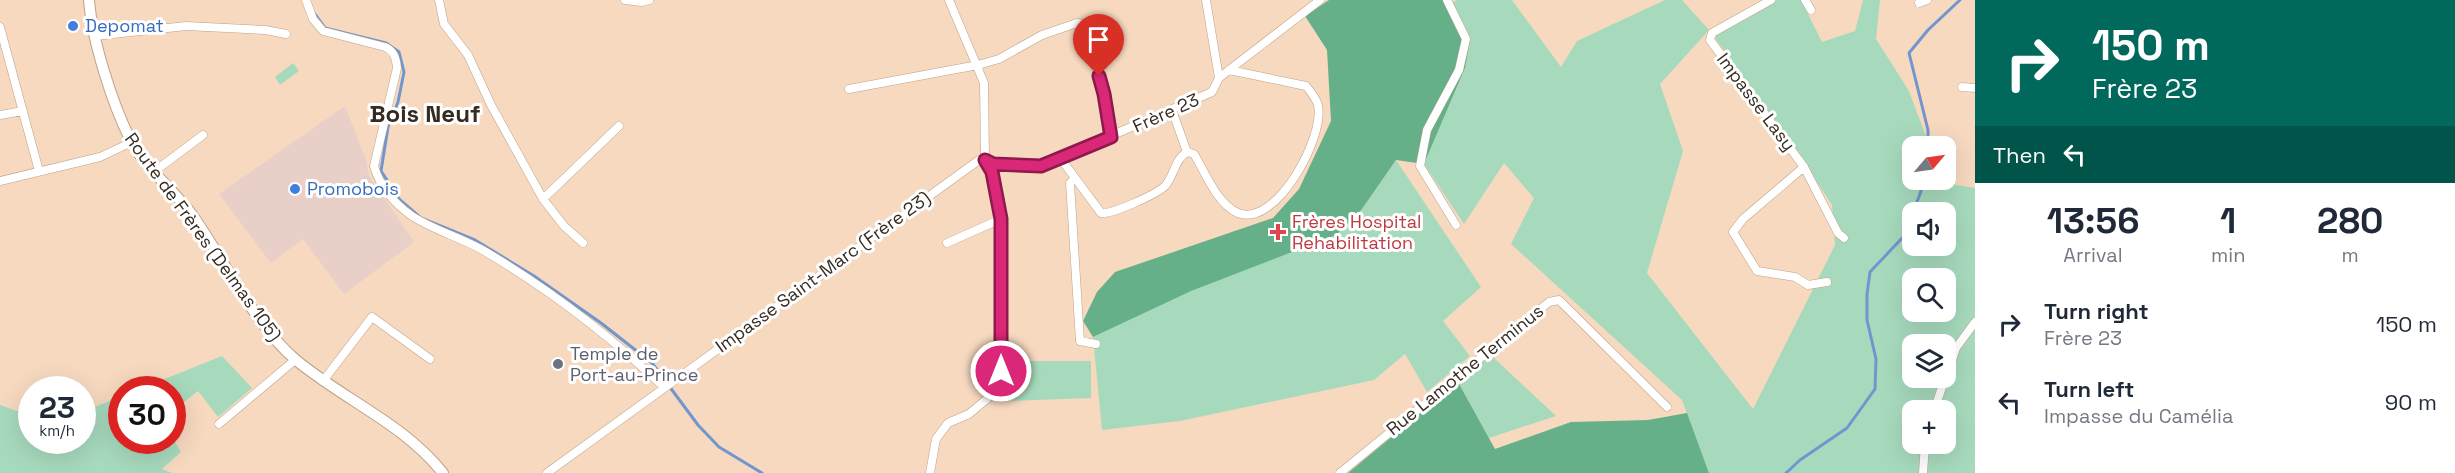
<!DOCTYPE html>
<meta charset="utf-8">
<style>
:root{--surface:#fff;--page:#f2f2f3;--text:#1f2937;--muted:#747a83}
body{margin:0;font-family:"Space Grotesk",sans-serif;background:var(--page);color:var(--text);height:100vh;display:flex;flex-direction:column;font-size:22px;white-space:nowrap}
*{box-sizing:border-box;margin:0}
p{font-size:20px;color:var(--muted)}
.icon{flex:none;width:33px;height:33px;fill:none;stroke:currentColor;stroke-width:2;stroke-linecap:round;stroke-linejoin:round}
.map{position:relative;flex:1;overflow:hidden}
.drawer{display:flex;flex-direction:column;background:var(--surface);width:480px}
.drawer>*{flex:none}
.guide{background:#00695c;color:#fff;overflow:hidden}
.needle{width:39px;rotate:61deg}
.fabs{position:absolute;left:1902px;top:136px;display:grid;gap:12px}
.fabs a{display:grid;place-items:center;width:54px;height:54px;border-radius:12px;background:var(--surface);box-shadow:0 6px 24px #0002;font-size:30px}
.speed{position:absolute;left:18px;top:376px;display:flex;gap:12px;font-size:30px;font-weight:700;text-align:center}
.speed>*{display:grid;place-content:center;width:78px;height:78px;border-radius:50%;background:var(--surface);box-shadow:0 6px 24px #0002;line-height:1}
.speed small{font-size:15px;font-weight:400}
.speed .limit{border:9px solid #d22;background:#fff;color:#111}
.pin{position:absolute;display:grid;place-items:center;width:51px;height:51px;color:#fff;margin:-62px -26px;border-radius:50% 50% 50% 0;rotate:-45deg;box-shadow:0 0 6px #0007}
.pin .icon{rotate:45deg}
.me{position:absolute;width:66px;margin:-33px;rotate:0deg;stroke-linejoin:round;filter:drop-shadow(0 0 4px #0008)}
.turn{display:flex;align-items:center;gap:21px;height:126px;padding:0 18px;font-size:27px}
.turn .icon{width:78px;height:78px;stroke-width:2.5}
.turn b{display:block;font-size:42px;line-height:51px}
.then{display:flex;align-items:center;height:57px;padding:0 18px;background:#0003;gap:12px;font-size:22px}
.eta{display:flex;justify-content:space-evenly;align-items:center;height:102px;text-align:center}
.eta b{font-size:36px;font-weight:700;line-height:42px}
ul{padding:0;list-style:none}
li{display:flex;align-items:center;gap:18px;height:78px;padding:0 18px}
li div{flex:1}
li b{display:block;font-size:22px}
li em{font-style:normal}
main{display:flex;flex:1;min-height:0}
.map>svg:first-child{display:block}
.industrial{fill:#e8cfc8}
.green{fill:#a7dabd;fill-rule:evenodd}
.forest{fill:#66b089}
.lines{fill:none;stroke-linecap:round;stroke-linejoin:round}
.stream{stroke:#7196ce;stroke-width:3}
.minor-casing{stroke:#bea289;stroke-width:9}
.secondary-casing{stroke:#bea289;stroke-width:12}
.minor{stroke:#fff;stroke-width:8}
.secondary{stroke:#fff;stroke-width:10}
.route-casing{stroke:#8e194d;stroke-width:15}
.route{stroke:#db2777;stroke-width:10}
.shop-dot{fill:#3f7fe0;stroke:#fff;stroke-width:2}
.health-dot{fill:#e0444e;stroke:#fff;stroke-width:2}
.worship-dot{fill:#6b7280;stroke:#fff;stroke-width:2}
.labels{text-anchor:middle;stroke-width:6;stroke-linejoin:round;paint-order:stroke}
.shop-label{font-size:18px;fill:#366cbe;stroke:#fff;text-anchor:start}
.street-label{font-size:18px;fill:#362b21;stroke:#fff}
.health-label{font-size:18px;fill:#be3a42;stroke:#fff;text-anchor:start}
.worship-label{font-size:18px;fill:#5b616d;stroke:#fff;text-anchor:start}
.district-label{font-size:24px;font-weight:bold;fill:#362b21;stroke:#fff}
</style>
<main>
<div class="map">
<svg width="1975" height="473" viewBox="0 0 1975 473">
<rect width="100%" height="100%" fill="#f6d9bf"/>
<!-- industrial -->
<path class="industrial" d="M345,106L366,160L369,176L414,242L344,294L303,239L271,263L219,194Z"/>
<!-- green -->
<path class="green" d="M1457,0H1512L1561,67L1577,41L1665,0H1682L1709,30L1660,84L1683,151L1647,273L1753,409L1835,245L1832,205L1786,135L1715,38L1718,33L1777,0H1801L1822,42L1855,31L1863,0H1880L1876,39L1909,91L1930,147H1912V180H1942L1944,183L1975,188V473H1709L1682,400L1511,244L1534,198L1504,163L1464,224L1424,164L1465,68L1452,3ZM1912,213H1946V246H1912ZM1912,279H1946V312H1912ZM1912,345H1946V378H1912ZM1912,411H1946V444H1912Z
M293,63L299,71L280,85L275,77Z
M1396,160L1481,287L1443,321L1470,356L1427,392L1405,354L1374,380L1180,421L1102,430L1093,337L1362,209Z
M222,356L252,388L218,417L198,391L173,411L172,390H137Z
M1486,357L1494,358L1556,416L1489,438L1458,382Z
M1016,361H1091V398L1012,401Z
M121,396L122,441H172L173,439L181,452L162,469L172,473H0V405L31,416L32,441H82L83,412Z"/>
<!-- forest -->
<path class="forest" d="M1329,0H1450L1470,41L1465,68L1424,164L1396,160L1362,209L1336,235L1191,291L1093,337L1083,321L1097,292L1115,272L1273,218L1299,189L1331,121L1327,50L1305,16Z
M1458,382L1495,449L1571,422L1648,420L1687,413L1709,473H1348Z"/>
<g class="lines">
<!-- stream -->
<path class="stream" d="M314,13L325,28L386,43L399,52L404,72L398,102L388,127L381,171L400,200L421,218L475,240L534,276L601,323L652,363L698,425L719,447L762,473
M1928,147V130L1909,53L1928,30L1960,0
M1913,213L1925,180
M1786,473L1800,460L1847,428L1875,389L1876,359L1867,320V294L1870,272L1905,235L1912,215"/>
<!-- minor casing -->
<g class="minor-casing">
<path id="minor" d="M306,0L313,19L323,31L385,47C394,51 396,58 397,68L374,166C380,187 395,204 412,216C435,231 463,238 486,252C550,290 610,336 664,387
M439,0L444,24L468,55L491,105L543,199L564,226L583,243
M625,0L641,2L649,0
M1206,0L1219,78
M1447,0L1466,39L1459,70L1427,130L1420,166L1456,225
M1771,0L1712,33L1710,40L1804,167L1743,219L1733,232L1757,271L1795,277L1808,285L1827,282
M1805,0L1811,10
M1919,3L1927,0
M0,27L39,171
M95,36L186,26L265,30L286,34
M1962,87L1975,88
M849,89L978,65L999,59L1042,35L1077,23L1082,24L1104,94L1111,137
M1172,110L1187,152
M0,115L23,111
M1061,159L1101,213C1111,215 1157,194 1165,186C1174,176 1175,159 1187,152L1194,154C1205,172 1217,204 1238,213C1276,228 1325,137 1318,105C1316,98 1311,92 1306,86L1229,70
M986,160L1002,165L1041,166L1212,92L1219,78L1229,70L1320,0
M1804,167L1838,233L1844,238
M155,171L203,135
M1074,179L1070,183L1080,341L1096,344
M0,181L100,157L132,142
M543,199L619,126
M947,243L1001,219
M1946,378L1956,348L1975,322
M323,381L372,317L430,359
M1934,411L1945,378
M219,424L295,360
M547,473L979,160H985
M930,473L936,439L948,423L969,414L988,398L1001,371V219L992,172L985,160L984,83L949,0
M1340,473L1549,302L1559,300L1667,407
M1923,473L1925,444"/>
</g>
<!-- secondary casing -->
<g class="secondary-casing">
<path id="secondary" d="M89,0C92,40 112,103 130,139C145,168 174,190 193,216C224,260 256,327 296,360C344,400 403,423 443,473"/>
</g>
<!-- minor -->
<use href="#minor" class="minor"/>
<!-- secondary -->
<use href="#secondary" class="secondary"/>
</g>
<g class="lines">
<!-- route casing -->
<g class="route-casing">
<path id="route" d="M1001,371V219L992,172L985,160L993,164L1041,166L1111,137L1104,94L1099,76"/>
</g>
<!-- route -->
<use href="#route" class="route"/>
</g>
<!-- markers -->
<g class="shop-dot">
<circle cx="73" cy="26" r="6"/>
<circle cx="295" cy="189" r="6"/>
</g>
<path class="health-dot" d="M1275 223h6v6h6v6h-6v6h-6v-6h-6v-6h6z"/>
<circle class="worship-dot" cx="558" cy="364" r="6"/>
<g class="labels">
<!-- shop labels -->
<g class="shop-label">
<text x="85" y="32">Depomat</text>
<text x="307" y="195">Promobois</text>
</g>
<!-- street labels -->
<g class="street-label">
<text transform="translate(1756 102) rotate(53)" y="6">Impasse Lasy</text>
<text transform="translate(1166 113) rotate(-24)" y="6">Frère 23</text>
<text transform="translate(203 237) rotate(54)" y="6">Route de Frères (Delmas 105)</text>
<text transform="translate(823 272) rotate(-36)" y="6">Impasse Saint-Marc (Frère 23)</text>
<text transform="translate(1465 370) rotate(-39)" y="6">Rue Lamothe Terminus</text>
</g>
<!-- health labels -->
<g class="health-label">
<text x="1292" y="228">Frères Hospital<tspan x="1292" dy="21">Rehabilitation</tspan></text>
</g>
<!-- worship labels -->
<g class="worship-label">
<text x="570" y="360">Temple de<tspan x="570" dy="21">Port-au-Prince</tspan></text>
</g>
<!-- district labels -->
<g class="district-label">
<text x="425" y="122">Bois Neuf</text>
</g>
</g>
</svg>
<div class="fabs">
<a><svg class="needle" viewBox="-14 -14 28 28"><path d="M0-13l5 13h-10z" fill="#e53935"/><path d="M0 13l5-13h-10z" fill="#747a83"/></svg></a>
<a><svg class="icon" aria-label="sound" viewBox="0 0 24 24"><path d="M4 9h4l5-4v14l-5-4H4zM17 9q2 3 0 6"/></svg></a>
<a><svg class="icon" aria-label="search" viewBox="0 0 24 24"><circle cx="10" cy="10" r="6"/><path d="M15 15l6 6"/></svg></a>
<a><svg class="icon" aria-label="layers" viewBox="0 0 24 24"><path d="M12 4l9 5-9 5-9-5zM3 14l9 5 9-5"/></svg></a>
<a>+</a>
</div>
<div class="speed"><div>23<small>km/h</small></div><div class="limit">30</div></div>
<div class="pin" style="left:1099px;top:76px;background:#d93025"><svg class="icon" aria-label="arrive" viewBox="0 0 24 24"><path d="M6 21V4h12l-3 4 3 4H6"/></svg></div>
<svg class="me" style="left:1001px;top:371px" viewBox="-20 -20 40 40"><circle r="17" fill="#db2777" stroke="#fff" stroke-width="3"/><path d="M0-11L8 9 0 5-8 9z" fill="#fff"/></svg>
</div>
<section class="drawer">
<div class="guide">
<div class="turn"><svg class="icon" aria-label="right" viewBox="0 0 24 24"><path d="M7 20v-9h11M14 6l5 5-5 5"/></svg><div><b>150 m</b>Frère 23</div></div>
<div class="then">Then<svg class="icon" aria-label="left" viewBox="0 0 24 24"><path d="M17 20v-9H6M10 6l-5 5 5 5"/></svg></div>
</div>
<div class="eta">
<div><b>13:56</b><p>Arrival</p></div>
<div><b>1</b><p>min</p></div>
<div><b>280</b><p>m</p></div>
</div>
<ul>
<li><svg class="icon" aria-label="right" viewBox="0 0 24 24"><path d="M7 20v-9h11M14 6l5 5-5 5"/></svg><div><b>Turn right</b><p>Frère 23</p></div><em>150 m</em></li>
<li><svg class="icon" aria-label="left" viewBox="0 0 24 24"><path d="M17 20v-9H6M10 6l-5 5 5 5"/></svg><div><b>Turn left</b><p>Impasse du Camélia</p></div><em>90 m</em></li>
</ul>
</section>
</main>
